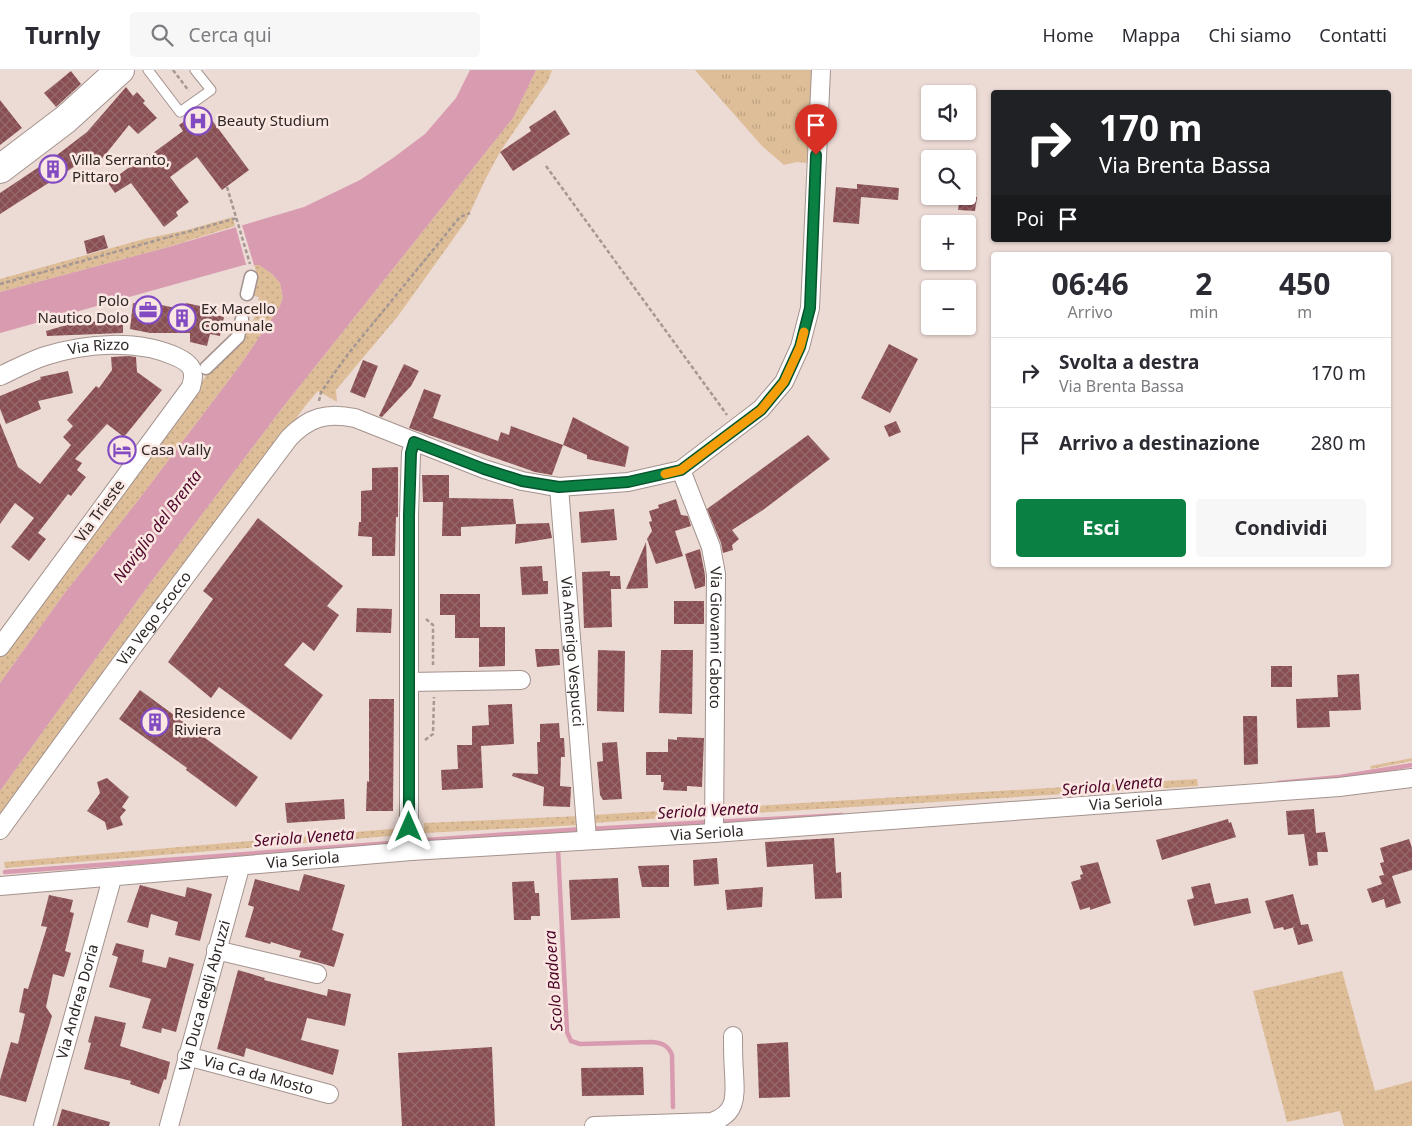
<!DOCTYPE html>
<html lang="it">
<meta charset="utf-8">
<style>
:root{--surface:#fff;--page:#f7f7f7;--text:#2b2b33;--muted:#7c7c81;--line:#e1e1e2;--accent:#0b8043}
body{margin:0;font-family:"Noto Sans",sans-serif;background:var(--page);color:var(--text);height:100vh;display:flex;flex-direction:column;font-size:19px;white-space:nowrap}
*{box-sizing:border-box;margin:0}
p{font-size:16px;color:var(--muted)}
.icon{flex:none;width:28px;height:28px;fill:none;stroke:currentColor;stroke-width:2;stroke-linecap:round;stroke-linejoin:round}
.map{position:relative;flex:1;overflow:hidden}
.panel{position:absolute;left:991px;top:182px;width:400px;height:315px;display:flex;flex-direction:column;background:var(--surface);border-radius:5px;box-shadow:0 1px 4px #0004}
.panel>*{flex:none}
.banner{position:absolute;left:991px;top:20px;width:400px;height:152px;border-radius:5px;box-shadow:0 1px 4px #0004;background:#202124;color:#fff;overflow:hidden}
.tools{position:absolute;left:921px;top:15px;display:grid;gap:10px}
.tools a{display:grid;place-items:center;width:55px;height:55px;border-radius:5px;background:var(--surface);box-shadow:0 1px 4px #0004;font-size:25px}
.pin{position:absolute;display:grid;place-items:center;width:42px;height:42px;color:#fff;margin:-51px -21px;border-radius:50% 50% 50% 0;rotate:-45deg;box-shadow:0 0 5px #0007}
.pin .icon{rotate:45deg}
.me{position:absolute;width:55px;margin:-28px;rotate:0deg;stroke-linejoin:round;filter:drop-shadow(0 0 4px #0008)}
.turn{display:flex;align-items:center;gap:18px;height:105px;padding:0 25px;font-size:22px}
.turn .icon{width:65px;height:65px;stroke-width:2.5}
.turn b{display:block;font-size:35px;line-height:42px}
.then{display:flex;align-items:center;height:48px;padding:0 25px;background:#0003;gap:10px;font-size:19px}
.eta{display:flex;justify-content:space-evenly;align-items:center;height:85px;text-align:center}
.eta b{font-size:30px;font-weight:700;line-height:35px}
.action{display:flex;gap:10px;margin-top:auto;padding:10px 25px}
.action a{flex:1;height:58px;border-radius:5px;background:var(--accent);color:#fff;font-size:20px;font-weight:700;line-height:58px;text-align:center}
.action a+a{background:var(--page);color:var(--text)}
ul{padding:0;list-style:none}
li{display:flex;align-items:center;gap:15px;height:70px;padding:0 25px;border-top:1px solid var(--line)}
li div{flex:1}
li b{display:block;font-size:19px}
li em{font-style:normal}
header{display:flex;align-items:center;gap:30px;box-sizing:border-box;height:70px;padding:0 25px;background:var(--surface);border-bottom:1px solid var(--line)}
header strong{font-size:24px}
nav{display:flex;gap:28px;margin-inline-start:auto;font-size:18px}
.search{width:350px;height:45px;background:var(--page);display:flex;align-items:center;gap:12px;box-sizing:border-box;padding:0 18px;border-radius:5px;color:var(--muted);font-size:19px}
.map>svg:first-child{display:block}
.grass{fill:url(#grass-dots)}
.park{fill:url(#park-tufts)}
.water{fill:#d89baf}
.pier{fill:#ecdad5}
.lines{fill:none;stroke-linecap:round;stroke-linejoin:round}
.stream{stroke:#d89baf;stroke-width:4.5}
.building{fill:url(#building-cross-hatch)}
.service-casing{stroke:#a4938e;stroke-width:11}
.pedestrian-casing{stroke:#a4938e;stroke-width:15}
.minor-casing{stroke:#a4938e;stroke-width:20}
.primary-casing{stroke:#a4938e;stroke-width:30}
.path{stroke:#a59793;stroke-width:2.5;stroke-dasharray:4 2.5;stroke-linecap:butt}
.service{stroke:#fff;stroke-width:9}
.pedestrian{stroke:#fff;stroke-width:12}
.minor{stroke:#fff;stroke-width:18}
.primary{stroke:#fff;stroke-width:28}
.route-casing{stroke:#07532c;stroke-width:12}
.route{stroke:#0b8043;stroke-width:9}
.slow{stroke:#f59e0b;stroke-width:9}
.labels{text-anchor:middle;stroke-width:5;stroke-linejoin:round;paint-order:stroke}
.poi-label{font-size:15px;fill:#2d2624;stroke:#fae7e2;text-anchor:start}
.street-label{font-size:15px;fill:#2d2624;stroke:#fae7e2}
.water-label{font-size:16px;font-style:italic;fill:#4f052a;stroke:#fae7e2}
</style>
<header>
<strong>Turnly</strong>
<div class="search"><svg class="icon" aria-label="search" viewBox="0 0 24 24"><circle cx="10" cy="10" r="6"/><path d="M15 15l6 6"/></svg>Cerca qui</div>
<nav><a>Home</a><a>Mappa</a><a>Chi siamo</a><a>Contatti</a></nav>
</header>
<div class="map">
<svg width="1412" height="1056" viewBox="0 0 1412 1056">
<defs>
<pattern id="grass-dots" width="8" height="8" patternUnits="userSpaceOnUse" patternTransform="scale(1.25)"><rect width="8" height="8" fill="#debe98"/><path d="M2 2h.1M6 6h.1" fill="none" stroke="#bfa383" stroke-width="1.8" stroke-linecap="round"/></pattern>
<pattern id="park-tufts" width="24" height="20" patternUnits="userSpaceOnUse" patternTransform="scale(1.25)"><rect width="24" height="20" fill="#debe98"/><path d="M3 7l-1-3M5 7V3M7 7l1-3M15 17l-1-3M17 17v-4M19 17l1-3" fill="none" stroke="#bfa383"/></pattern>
<pattern id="building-cross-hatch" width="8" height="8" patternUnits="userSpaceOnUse" patternTransform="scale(1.25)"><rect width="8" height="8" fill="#884e52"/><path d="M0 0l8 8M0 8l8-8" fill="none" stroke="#966a6d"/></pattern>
</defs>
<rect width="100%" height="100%" fill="#ecdad5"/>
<!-- grass -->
<path class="grass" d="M536,0H552L548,11L500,82L486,108L466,151L398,246L336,320L337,332L318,321L306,335L0,745V721L148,516L283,337L513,48Z
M233,147L235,156L165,178L0,222V209L144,169L187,160Z
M254,195H260L272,204L280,213L283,228L279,238L241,294L140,428L64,524L0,613V587L247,250L253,251L259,227L250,225L256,201Z
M1412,688V691L1371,699L1370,696Z
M1197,709L1198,716L719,745V738Z
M709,738V745L593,753L592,745Z
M580,746L581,755L424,763V753Z
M402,758V765L5,798L4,792Z
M1342,901L1375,1021L1412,1011V1056H1344L1340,1041L1287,1052L1253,921Z"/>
<!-- park -->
<path class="park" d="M695,0H814L808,93L797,92L784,95L762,76Z"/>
<!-- water -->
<path class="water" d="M470,0H536L513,48L283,337L148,516L0,721V613L64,524L140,428L241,294L279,238L283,228L280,213L272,204L259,195H244L0,263V222L165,178L304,137L360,110L393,88L425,64L456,28Z"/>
<!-- pier -->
<path class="pier" d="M241,152L254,195L255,198H247L235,154Z"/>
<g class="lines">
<!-- stream -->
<path class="stream" d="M1278,713L1340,707L1412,695
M717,752L842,745
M590,759L710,752
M413,771L582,759
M558,779L567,962L571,971L580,974L652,972C662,973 668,975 672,985L673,1037
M5,802L405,772"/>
</g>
<!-- building -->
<path class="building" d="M71,1L81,14L56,37L44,23Z
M126,17L133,26L137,22L145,31L143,33L157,48L138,64L129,55L97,95L91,86L0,144V123L57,85L87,62Z
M0,30L22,58L0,75Z
M203,38L249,100L222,120L197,87L170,107L189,132L176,142L178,146L164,157L131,113L115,123L108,113L147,84L149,86L183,61L179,55Z
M555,40L570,64L513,101L500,82L531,61L529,57Z
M857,114L899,118L898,130L861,127L859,154L833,152L836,117L857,119Z
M960,126L977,127L975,141L958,140Z
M104,165L108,178L87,184L84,171Z
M143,231L185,240L186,233L214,239L213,244L224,247L220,266L210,264L207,276L190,272V263H150L130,259L133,233L142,234Z
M123,251V263L47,266L46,261L77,252Z
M889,274L918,289L890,343L861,328Z
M128,286L136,287L137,302L162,320L124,367L107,354L75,389L82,393L77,400L86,407L71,426L68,424L38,463L46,469L29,491L11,477L34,448L15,433L0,454V353L18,397L40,414L71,375L63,367L73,356L67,350L96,316L99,318L112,300L111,287Z
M363,290L378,296L365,328L350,322Z
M404,294L419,301L411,316L382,347L379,346Z
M68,301L73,323L38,331L41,339L6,354L0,339V326L41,309L40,307Z
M424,319L441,325L433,348L498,371L501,362L509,365L511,356L563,375L552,405L535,402L409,358Z
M573,347L629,377L625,397L587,389V385L563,375Z
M896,351L901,362L889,367L884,356Z
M808,365L830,389L763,440L732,460L739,469L732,475L733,480L723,483L721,473L707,439Z
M398,397V447H396L395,486H372V467L358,466L359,452H361V421L372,420V398Z
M422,405H449V428L513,429L516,454L461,457V466H442L443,432H423Z
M676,429L681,445L688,446L691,456L675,461L683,486L656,494L647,469L652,461L649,452L652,451L649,441L659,438L658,435Z
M614,439L617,470L581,473L579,442Z
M258,448L343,516L327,536L339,545L314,581L303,572L284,595L323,625L291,670L219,617L211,628L168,592L213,529L203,521Z
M549,453L552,468L515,474L516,454Z
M646,472L648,518L626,519L632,505Z
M700,479L705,505V516L695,519L685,484Z
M542,496L543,511H548V524L522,525L520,497Z
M610,501V506H620L621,519H611L612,557L584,558L582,502Z
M440,524H480V557H505V596L479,597V568H455V545H440Z
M674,531H704V554H674Z
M357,538L392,539L391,563L356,562Z
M535,579H559L560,595L537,597Z
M598,580L625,581L624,642L597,641Z
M661,580H693L692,644L659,643Z
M1271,596H1292V617H1271Z
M1359,604L1361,640L1329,641L1330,657L1297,658L1296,629L1338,627L1337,605Z
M140,620L258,707L236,737L186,700L187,698L119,649Z
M369,629H394L393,741H366L367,711L369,712Z
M512,634L514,674L481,676L483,718L442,720L441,700L458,699L457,675H472V656L489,655L488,635Z
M1243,646H1257L1258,694L1244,695Z
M559,653L560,668H564L565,687H561L560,716L571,717L570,737L543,736L544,717L512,706L513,703L538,704L537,672H540V654Z
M677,667L704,668L702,717L687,716V721L663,720L664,712H661V705H646V682H668V669L677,670Z
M617,672L622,729L603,730L600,725L597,692L603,691L602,673Z
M107,708L129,727L122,737L126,740L120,747L123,755L107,760L105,752L87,741L100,723L97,712Z
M344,729L345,749L287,753L285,733Z
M1314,739L1316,763L1325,762L1328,782H1317L1318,795L1309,796L1304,764L1288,765L1286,741Z
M1228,749L1229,753L1231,752L1236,767L1162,790L1156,770Z
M834,768L836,803L841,802L842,828L815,829L813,794L767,797L765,772Z
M1409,769L1412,778V800L1392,806L1401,833L1386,838L1384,829L1372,833L1367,819L1382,814L1379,806L1384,805L1380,793L1384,792L1380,778Z
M717,788L719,814L694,816L693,790Z
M1098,792L1111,833L1090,840V837L1080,840L1071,812L1081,809L1080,805L1083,804L1080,796Z
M669,795V817H642L638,796Z
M304,804L345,815L332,860L344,864L334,897L299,887L301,881L271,872L270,874L245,867L254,837L248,835L255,809L299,821Z
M618,808L620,848L571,850L569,810Z
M534,811L535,823H539L540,846H531V850H514L512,812Z
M1210,813L1215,834L1248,828L1251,843L1194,856L1187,830L1194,828L1191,817Z
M140,815L185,827L187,817L212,824L200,871L175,865L178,852L151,844L148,858L127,852Z
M763,817L762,837L727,840L725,820Z
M1293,824L1301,855L1308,854L1313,871L1298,875L1293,858L1295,857L1284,860L1283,857L1274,859L1265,831Z
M49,825L73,830L70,842L74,843L65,881L71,883L64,907L53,904L46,937L52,946L26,1032L0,1025V1010L11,972L18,974L25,944L19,942L24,918L28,919L47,857L41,856Z
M116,873L144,880L142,892L166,898L169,887L194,894L176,962L162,958L161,963L142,958L151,929L109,917L118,887L112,885Z
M238,900L265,908L264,910L327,926L328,919L351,924L345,956L307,948L301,970L339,980L333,1005L246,978L244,987L217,979Z
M95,946L126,953L120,976L170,992L166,1010L164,1009L159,1024L130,1014L131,1011L84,999L91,973L88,972Z
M788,972L790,1027L759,1028L757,974Z
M492,977L495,1056H402L398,983Z
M643,997L644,1025L582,1026L581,998Z
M62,1039L110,1052L109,1056H57Z"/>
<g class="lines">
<!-- service casing -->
<g class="service-casing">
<path id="service" d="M148,0L180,42L211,20L195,0"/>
</g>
<!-- pedestrian casing -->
<g class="pedestrian-casing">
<path id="pedestrian" d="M247,224L251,207
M206,298L238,267L242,249"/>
</g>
<!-- minor casing -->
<g class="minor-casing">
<g id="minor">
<path id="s1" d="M0,306C15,299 30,291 45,286C87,273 137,269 177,287C192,294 196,301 191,317L0,577"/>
<path id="s2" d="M681,400L711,477L716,504L714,763"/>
<path id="s3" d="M559,417L587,769"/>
<path d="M409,612L521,610"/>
<path id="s4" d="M0,760L132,578L289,368C309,347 327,342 355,348L484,399L522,411L545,415L559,417L628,412L681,400L761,339L784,312L800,277L810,238L821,0"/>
<path d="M411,781L409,757V445L411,383L414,373"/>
<path id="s5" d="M0,816L411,781L714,763L1339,717L1412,708"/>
<path d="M216,880L317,904"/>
<path id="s6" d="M187,986L329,1024"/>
<path id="s7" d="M43,1056L111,812V807"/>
<path id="s8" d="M169,1056L239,801V796"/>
<path d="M594,1056L712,1052C738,1043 735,1025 734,1002C733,990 733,978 733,966"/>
</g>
</g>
<!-- primary casing -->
<g class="primary-casing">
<path id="primary" d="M0,99L66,49L120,0"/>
</g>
<!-- path -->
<path class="path" d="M173,0L189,21
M546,96L727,345
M227,117L250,194
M0,214L237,148
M319,331L321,322L348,284L460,147L470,143
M426,549L433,555V595
M425,670L433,664L434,627"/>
<!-- service -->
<use href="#service" class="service"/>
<!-- pedestrian -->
<use href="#pedestrian" class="pedestrian"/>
<!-- minor -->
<use href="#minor" class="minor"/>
<!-- primary -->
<use href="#primary" class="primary"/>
</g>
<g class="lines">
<!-- route casing -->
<g class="route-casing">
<path id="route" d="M409,757V445L411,383L414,372L484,399L522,411L559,417L628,412L681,400L761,340L784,312L800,277L810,238L816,85"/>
</g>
<!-- route -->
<use href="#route" class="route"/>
<!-- slow -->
<path class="slow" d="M665,404L681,400L761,340L784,312L800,277L804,262"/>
</g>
<!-- icons -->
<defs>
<g id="hospital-ring" transform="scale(1.4375)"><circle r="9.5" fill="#fae7e2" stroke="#824bc1" stroke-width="1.5"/><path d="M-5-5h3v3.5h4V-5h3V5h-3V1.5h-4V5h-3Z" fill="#824bc1"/></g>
<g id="building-ring" transform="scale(1.4375)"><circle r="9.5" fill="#fae7e2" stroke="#824bc1" stroke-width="1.5"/><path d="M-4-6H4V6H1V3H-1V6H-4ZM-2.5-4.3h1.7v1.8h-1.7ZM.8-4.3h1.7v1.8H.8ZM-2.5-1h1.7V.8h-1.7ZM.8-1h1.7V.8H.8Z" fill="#824bc1"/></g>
<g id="office-ring" transform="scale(1.4375)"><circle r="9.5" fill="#fae7e2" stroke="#824bc1" stroke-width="1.5"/><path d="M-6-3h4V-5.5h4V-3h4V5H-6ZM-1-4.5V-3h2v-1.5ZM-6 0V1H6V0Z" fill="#824bc1"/></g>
<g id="hotel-ring" transform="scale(1.4375)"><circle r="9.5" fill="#fae7e2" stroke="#824bc1" stroke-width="1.5"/><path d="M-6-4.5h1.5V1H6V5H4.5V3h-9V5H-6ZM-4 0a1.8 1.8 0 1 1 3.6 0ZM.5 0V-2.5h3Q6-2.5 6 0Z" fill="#824bc1"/></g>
</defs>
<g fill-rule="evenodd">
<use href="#hospital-ring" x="198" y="51"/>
<use href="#building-ring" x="53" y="99"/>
<use href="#office-ring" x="148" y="240"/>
<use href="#building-ring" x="182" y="248"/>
<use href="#hotel-ring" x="122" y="380"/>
<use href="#building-ring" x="155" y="652"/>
</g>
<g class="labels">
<!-- poi labels -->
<g class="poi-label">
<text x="217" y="56">Beauty Studium</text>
<text x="72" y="95">Villa Serranto,<tspan x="72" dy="17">Pittaro</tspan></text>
<text x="129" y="236" text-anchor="end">Polo<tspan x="129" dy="17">Nautico Dolo</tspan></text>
<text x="201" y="244">Ex Macello<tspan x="201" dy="17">Comunale</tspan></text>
<text x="141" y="385">Casa Vally</text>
<text x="174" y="648">Residence<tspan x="174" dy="17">Riviera</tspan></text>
</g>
<!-- street labels -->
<g class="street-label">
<text dy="5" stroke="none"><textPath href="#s1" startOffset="104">Via Rizzo</textPath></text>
<text transform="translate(100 441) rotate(-54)" y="5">Via Trieste</text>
<text dy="5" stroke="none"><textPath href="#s4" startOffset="262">Via Vego Scocco</textPath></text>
<text dy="5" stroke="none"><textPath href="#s2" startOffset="174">Via Giovanni Caboto</textPath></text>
<text dy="5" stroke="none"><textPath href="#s3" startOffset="165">Via Amerigo Vespucci</textPath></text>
<text dy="5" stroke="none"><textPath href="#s5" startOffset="1129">Via Seriola</textPath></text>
<text dy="5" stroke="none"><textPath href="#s5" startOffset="709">Via Seriola</textPath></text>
<text dy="5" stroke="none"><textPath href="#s5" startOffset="304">Via Seriola</textPath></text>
<text dy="5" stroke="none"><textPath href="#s8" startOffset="135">Via Duca degli Abruzzi</textPath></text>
<text dy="5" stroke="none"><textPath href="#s7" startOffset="129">Via Andrea Doria</textPath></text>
<text dy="5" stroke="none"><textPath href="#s6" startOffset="74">Via Ca da Mosto</textPath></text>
</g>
<!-- water labels -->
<g class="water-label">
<text transform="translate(157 456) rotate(-53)" y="6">Naviglio del Brenta</text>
<text transform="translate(1112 715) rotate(-5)" y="6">Seriola Veneta</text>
<text transform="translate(708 740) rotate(-3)" y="6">Seriola Veneta</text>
<text transform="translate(304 767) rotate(-4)" y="6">Seriola Veneta</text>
<text transform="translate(553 911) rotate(-94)" y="6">Scolo Badoera</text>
</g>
</g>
</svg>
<div class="tools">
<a><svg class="icon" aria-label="sound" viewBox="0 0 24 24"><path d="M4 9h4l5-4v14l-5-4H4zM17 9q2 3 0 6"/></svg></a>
<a><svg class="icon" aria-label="search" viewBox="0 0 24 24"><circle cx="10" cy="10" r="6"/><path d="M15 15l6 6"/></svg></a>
<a>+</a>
<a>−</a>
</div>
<div class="pin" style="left:816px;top:85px;background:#d93025"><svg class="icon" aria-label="arrive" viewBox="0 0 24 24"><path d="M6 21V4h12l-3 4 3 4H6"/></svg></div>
<svg class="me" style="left:409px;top:757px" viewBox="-20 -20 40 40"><path d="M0-17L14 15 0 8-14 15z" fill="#0b8043" stroke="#fff" stroke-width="4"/></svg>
<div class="banner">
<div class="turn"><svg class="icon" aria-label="right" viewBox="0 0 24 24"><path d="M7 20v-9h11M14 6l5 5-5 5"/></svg><div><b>170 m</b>Via Brenta Bassa</div></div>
<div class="then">Poi<svg class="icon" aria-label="arrive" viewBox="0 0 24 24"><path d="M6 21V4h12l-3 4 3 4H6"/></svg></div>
</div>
<section class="panel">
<div class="eta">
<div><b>06:46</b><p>Arrivo</p></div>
<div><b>2</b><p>min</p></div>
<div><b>450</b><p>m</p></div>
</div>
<ul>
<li><svg class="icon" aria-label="right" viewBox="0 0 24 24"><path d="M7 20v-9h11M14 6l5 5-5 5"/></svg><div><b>Svolta a destra</b><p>Via Brenta Bassa</p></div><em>170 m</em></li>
<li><svg class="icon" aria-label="arrive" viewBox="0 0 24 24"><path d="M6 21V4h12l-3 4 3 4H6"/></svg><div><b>Arrivo a destinazione</b></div><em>280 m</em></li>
</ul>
<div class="action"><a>Esci</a><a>Condividi</a></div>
</section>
</div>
